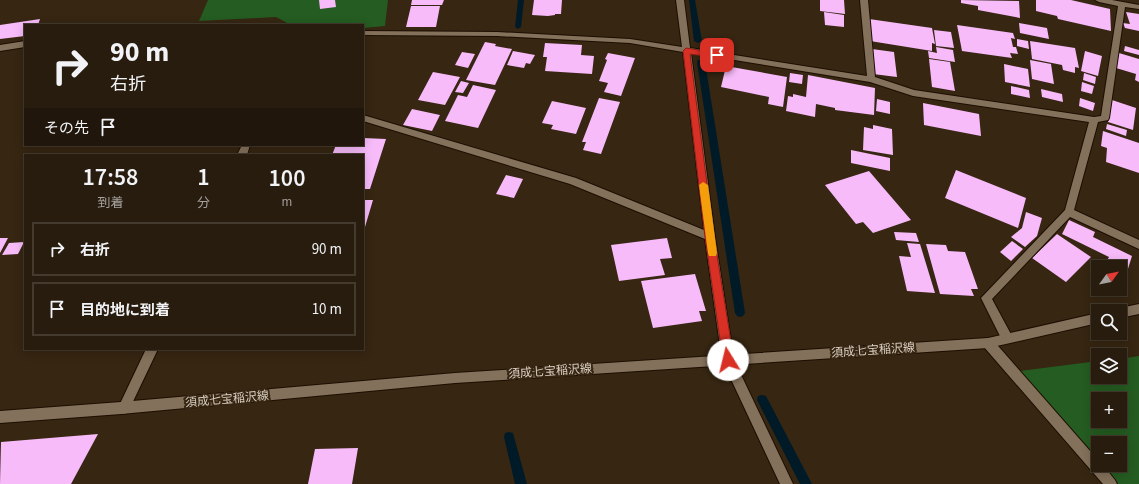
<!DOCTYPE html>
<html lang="ja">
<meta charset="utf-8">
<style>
:root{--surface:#281c0e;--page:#302517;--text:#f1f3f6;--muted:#a5a19e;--line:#443a2e}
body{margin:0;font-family:"Source Sans 3","Noto Sans JP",sans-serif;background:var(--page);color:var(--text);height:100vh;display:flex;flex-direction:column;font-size:15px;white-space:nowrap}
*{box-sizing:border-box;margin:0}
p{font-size:13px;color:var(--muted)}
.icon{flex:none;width:22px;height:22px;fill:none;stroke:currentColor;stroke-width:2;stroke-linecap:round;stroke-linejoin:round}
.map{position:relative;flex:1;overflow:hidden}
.drawer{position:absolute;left:24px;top:154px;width:340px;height:196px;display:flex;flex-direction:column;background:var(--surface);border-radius:0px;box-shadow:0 2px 10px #0003,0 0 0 1px var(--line)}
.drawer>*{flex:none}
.top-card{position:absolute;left:24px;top:24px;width:340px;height:122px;border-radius:0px;box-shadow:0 2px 10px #0003,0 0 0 1px var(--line);background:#281c0e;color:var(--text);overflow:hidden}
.needle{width:26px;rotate:57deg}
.buttons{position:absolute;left:1091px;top:260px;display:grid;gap:8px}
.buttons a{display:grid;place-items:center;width:36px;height:36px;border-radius:0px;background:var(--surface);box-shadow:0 2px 10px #0003,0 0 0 1px var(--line);font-size:20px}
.pin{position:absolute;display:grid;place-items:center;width:34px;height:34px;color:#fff;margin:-17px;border-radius:8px;box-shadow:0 2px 6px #0006}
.me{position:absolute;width:44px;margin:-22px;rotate:351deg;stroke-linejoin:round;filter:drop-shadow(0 0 3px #0008)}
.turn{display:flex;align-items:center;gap:14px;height:84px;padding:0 20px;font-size:18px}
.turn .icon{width:52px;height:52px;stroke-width:2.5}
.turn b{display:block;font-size:28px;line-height:34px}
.then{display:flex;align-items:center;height:38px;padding:0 20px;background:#0003;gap:8px;font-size:15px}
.eta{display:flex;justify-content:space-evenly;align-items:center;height:68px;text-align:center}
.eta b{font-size:24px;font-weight:600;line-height:28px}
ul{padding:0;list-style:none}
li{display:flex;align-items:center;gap:12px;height:54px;margin:0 8px 6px;padding:0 12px;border:2px solid var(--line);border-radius:0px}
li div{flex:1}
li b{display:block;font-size:15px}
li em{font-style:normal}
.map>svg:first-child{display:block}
.forest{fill:#255c21;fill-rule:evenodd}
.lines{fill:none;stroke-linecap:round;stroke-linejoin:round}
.stream{fill:#001b27;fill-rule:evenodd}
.building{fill:#f7bbfa}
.minor-casing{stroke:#1d0e00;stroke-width:2}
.secondary-casing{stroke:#1d0e00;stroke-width:2}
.minor{fill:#84715b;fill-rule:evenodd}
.secondary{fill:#84715b;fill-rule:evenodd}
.route{fill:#d93025;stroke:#8d1f18}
.slow{fill:#f59e0b}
.labels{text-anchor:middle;stroke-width:4;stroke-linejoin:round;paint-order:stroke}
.street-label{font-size:12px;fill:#dacfc3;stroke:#362612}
</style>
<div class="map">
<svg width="1139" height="484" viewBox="0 0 1139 484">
<rect width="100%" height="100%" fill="#362612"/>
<!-- forest -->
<path class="forest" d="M208,0H388L385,26L363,28V25H291L276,17L199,21Z
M1139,356V484H1118L1102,465H1120V443H1098V461L1020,371L1098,361V377H1120V359ZM1098,399H1120V421H1098Z"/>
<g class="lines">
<!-- stream -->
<path class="stream" d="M518,0H524L521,27L518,29L515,27Z
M689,0H695L702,41L698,43L694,41Z
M698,60H701L705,62L745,313L743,316L740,317L737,316L735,313L697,62Z
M762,395L766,396L812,484H800L757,400L758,396Z
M509,432L513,433L514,437L527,484H515L504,437L505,433Z"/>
</g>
<!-- building -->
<path class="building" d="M319,0H335L336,7L320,9Z
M412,0H444L442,5H411Z
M534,0H562L561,14H555V15L548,16L532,15Z
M820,0H844L845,14L820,11Z
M961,0L1019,1L1020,18L978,10V6L961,3Z
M1036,0H1071L1110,9L1111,31L1058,19L1057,16L1036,11Z
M411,6H440L436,27H406Z
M824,12L844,15V27L825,25Z
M1126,12L1139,14V31L1125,28L1123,23L1130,24Z
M40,19L38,25H25V36L0,39V25Z
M869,19L932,28L935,44L932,43V51L870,41Z
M1019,23L1047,28L1049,39L1020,33Z
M957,25L1013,33L1015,39L1011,38L1013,47H1016L1018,54L1010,53L1012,58L962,51Z
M934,30L951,32L954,48L936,46Z
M1017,39L1028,41L1029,49L1017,46Z
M1030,41L1075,48L1079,68L1075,67V73L1063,70L1062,65L1032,59Z
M485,42L496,44L495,46L512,49L495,85L466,80Z
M545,43L582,45L581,55L594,56L592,74L545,71L547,57H543Z
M1125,46L1139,50V55L1124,51Z
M936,47L953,50L955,62L929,58L928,51L937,53Z
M872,49L894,52L897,77L873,74Z
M513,51L535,55L530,64L526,63L524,68L507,65Z
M1085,51L1102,56L1098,76L1081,71Z
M462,52L475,54L468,68L455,65Z
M608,53L635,58L621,96L604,92L608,83L599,81L607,60L605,59Z
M1119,53L1139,59V82L1135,80L1136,74L1116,68Z
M929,59L950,62L955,91L932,87Z
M1030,60L1051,64L1054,84L1032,79Z
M1004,64L1028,69L1030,87L1005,82Z
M726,66L787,77L783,107L768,104L769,97L721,87Z
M433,72L460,77L445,105L418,100Z
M790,73L803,75L802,84L789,82Z
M1084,73L1096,77L1095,84L1083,80Z
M808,75L875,88L874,115L835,110V108L816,104L815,117L786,111L788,96L793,97V94L806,97Z
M461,81L469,83L463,93L455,92Z
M1082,82L1094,86L1092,94L1081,91Z
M473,85L496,90L478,128L445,121L458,95L467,97Z
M1011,86L1029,90L1030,98L1011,94Z
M1041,89L1062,94L1063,102L1042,97Z
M599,98L620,102L601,154L583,150L586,142H582Z
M1080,98L1095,103L1093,111L1079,106Z
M877,99L890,102V114L876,111Z
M1112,100L1136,108L1133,130L1108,122Z
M552,101L586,108L576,134L551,129L553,125L542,123Z
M923,103L979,114L981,136L924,125Z
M412,109L440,115L432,131L403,125Z
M1107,124L1127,130L1126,136L1106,129Z
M873,125L892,129L893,155L863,150L864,127L873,129Z
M1103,131L1139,143V173L1106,162L1107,148L1101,146Z
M363,138L386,139L370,189H363V155H332L336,145H363Z
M851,150L890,158V171L851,163Z
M956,170L1026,198L1018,228L945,198Z
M869,171L911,220L873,233L863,222L856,224L825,185Z
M506,175L523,179L514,198L496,194Z
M363,200H373L365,227H363Z
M1026,212L1042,218L1037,236L1025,247L1011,237L1022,228Z
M1069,220L1095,232L1093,237L1132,256L1127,272L1106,262L1109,257L1062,234Z
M894,232L916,233L919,242L896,240Z
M1057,234L1091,257L1066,282L1032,258Z
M0,238H8L0,253Z
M667,238L672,258L660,259L665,275L619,281L611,245Z
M1012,241L1023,249L1011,261L1000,252Z
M24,242L18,254L2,255L9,243Z
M907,243L920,244L935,293L907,291L899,256L911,257Z
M926,244L946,245L948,251L965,252L978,289H971L974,296L940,294Z
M695,274L706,311H699L702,321L653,328L641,281Z
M98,434L71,484H0L1,442Z
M358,448L352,484H308L315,449Z"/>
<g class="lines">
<!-- minor casing -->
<g class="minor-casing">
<path id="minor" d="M676,0H684L690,48L867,76L860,0H868L875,77L914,90L1094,117L1101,116L1118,6L1099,2L1095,0H1112L1139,5V9L1125,7L1109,118L1108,120L1098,122L1074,210L1139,240V249L1070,217L992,299L1013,338L1011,342L1007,343L1003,342L981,298L1065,210L1089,122L913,96L870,82L691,53L715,237L734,360L793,484H780L722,360L705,239L570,184L363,121V115L576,178L704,230L683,52L630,43L497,36L363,35V31L497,32L630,39L682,47Z
M25,41V47L0,51V45Z
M242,145H250L247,155H237Z
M988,338L992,339L1098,460V465H1103L1115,480L1117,484H1103L984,347L982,343L984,339Z
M146,349H158L128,412L124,414L120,412L118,408Z"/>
</g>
<!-- secondary casing -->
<g class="secondary-casing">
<path id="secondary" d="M1139,304V314L1120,318V311H1116L1120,308Z
M1098,313V323L988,348L455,383L121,414L0,423V411L121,402L455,373L988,338Z"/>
</g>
<!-- minor -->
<use href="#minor" class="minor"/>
<!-- secondary -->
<use href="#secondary" class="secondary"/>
</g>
<!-- route -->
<path class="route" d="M686,48L717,53L721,55L717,58L690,54L714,237L734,360L732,363L728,365L725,363L723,360L705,237L683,51Z"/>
<!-- slow -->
<path class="slow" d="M703,182L708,185L717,253L716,256H709L708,253L699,185Z"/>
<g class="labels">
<!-- street labels -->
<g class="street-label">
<text transform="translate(873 350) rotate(-4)" y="4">須成七宝稲沢線</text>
<text transform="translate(550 371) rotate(-4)" y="4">須成七宝稲沢線</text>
<text transform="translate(227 399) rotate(-5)" y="4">須成七宝稲沢線</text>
</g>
</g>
</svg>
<div class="buttons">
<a><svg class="needle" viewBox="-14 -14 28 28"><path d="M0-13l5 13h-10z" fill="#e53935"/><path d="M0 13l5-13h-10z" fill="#a5a19e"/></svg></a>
<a><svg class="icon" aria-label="search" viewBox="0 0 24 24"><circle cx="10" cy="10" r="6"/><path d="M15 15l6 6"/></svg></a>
<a><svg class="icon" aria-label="layers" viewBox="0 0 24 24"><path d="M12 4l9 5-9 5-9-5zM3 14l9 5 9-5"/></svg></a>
<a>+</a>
<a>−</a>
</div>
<div class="pin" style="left:717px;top:55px;background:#d93025"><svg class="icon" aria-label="arrive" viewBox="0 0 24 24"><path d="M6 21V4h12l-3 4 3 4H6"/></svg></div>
<svg class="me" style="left:728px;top:360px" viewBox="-20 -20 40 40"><circle r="19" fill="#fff"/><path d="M0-13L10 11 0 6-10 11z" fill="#d93025"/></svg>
<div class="top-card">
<div class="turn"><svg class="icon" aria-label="right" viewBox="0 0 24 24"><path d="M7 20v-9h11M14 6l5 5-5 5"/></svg><div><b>90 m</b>右折</div></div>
<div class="then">その先<svg class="icon" aria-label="arrive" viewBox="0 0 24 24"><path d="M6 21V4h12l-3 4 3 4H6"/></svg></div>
</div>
<section class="drawer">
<div class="eta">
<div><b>17:58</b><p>到着</p></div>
<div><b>1</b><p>分</p></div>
<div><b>100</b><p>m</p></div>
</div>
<ul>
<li><svg class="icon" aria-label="right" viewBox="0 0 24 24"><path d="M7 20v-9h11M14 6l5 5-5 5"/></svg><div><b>右折</b></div><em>90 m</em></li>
<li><svg class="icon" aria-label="arrive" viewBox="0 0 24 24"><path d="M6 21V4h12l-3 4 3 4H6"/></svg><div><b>目的地に到着</b></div><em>10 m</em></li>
</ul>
</section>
</div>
